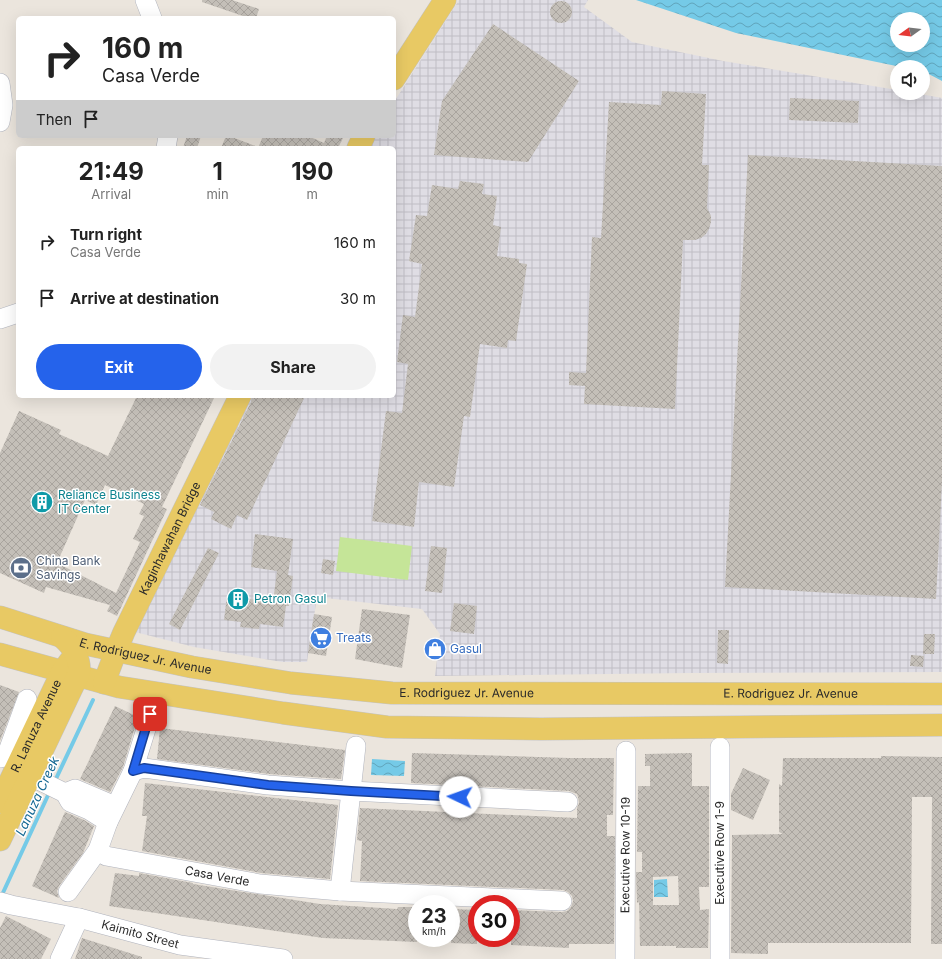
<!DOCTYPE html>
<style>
:root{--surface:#fff;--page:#f2f2f2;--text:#222;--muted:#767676;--accent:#2563eb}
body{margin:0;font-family:Inter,sans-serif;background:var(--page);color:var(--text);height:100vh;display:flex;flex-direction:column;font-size:15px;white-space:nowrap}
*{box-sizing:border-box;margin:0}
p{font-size:13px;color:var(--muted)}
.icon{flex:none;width:22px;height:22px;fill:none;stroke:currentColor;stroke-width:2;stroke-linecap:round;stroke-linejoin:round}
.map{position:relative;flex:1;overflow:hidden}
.panel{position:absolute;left:16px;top:146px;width:380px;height:252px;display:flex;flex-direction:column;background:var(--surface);border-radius:6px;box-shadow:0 4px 16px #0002}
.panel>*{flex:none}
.banner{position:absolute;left:16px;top:16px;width:380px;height:122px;border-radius:6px;box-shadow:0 4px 16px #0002;background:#fff;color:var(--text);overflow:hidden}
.needle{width:26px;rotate:255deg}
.buttons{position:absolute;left:890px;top:12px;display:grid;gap:8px}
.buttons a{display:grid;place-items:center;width:40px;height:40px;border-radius:50%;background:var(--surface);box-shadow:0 4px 16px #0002;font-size:20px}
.speed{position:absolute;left:408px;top:895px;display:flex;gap:8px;font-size:20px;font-weight:700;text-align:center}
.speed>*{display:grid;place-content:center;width:52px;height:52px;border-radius:50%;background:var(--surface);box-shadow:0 4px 16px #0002;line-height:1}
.speed small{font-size:10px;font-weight:400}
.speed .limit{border:6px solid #d22;background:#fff;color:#111}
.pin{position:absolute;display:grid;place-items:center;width:34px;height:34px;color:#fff;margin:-17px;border-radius:8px;box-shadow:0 2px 6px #0006}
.me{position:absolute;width:44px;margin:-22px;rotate:273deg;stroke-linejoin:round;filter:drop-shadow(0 0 3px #0008)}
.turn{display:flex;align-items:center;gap:14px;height:84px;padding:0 20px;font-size:18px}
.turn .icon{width:52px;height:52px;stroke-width:2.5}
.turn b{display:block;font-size:28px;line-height:34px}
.then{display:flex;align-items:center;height:38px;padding:0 20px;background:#0003;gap:8px;font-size:15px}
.eta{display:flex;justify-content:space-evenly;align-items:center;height:68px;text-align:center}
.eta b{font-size:24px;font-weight:700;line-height:28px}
.cta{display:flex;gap:8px;margin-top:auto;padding:8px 20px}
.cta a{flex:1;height:46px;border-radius:24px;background:var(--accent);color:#fff;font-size:16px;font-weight:700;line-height:46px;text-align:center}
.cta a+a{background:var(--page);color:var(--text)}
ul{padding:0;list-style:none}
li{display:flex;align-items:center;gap:12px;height:56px;padding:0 20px}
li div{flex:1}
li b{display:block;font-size:15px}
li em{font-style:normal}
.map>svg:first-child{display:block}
.industrial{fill:url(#industrial-grid)}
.pitch{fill:#c5e598}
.water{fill:url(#water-waves);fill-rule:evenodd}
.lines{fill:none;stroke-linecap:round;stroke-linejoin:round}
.stream{stroke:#75cae7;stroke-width:4}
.building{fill:url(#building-cross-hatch);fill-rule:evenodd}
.minor-casing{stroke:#b0b3bd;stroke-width:20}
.major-casing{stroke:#c3c3c3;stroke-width:23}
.minor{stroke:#fff;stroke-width:19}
.major{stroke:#e8c964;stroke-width:22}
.route-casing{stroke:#184099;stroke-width:10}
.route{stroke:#2563eb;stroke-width:7}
.labels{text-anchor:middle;stroke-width:3;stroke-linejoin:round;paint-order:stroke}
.culture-label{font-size:12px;fill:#0d838f;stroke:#fff;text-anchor:start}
.street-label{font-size:12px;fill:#2a2a2a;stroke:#fff}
.service-label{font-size:12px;fill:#4e5e75;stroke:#fff;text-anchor:start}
.shop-label{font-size:12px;fill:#366cbe;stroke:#fff;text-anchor:start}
.water-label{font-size:13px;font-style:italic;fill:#156893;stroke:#fff}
</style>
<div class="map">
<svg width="942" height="959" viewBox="0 0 942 959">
<defs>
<pattern id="industrial-grid" width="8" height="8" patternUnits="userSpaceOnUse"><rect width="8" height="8" fill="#dfdde4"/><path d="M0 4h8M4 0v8" fill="none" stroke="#c0bec4"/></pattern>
<pattern id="water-waves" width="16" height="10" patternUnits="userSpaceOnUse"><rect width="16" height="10" fill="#75cae7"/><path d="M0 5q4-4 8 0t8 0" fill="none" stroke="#60a4bb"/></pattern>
<pattern id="building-cross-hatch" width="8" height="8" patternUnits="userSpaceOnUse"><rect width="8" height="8" fill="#c4bfb8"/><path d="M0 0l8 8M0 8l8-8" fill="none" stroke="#a9a49e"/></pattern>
</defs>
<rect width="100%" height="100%" fill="#ebe5dd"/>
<!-- industrial -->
<path class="industrial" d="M459,0H588L584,7L632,42L723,61L897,90V93H915L942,98V672L690,673L435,676L440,634L422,609L317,597L307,662H282L194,647L135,632L249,396H394V148H369L374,136H394V102Z"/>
<!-- pitch -->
<path class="pitch" d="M340,537L412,546L408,580L336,571Z"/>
<!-- water -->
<path class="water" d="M636,0H942V81L923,71V67H901L736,33ZM897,19H923V45H897Z
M372,759L405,761L404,776L371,775Z
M667,879L668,897H654V880Z"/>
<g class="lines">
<!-- stream -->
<path class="stream" d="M54,783L93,700
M1,897L50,791"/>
</g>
<!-- building -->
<path class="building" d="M202,0H232L259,9L256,18H242L243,16L202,2Z
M550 12a11 11 0 1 1 22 0a11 11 0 1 1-22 0Z
M493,24L579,81L528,162L434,155L442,101Z
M662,91L706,94L702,165H709L707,208L711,216V222L709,229L706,234L701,238L695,240H683L675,409L584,404L585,386L569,385V372L586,373L592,237L601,238L609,102L661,105Z
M790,98L859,101L858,123L789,120Z
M187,136H201L197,148H183Z
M226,136H229L258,147V148H221Z
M263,136H308L324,143L327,136H344L338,148H258Z
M748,155L942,166V482L936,599L725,587Z
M460,181L484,184L482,194L497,196L493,225L501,227L497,256L519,259V263L527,264L516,341L508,340L507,348L480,344L470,417L464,416L454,487L419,482L414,527L372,521L386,411L402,413L408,364L397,362L403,315L415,317L422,264L409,261L416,215L427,216L432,185L458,189Z
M137,396H215L162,507L167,509L117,616L107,611L110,605L46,587L44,593L0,573V453L19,411L61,430L59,434L108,456ZM105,485L144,504L139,514L144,516L133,539L140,542L116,593L57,563L85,500L96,505Z
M252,396H305L247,520L237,515L231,529L211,519L214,512L200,505L251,402Z
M255,534L293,539L288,575L293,576L289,606H286L283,627L260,624L259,629L240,627L241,622L224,620L227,596L273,602L277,571L251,567Z
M431,546L447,548L442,593L425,591Z
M208,548L219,553L180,630L169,624Z
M323,559L335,561L333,575L321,573Z
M454,603L477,606L474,634L450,631Z
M362,609L410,615L402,668L355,659Z
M314,614L332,617L326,656L308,653Z
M718,630H729L728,664L717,663Z
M924,634H935L934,654H923Z
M911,655L924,656L923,667L910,666Z
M0,685L19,692L0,741Z
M115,706L138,717L123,767L110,792L80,779Z
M160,728L345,750L341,779L269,774L157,759Z
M412,753L569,758H614L613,815H607V836H615L614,944H569V948L511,945V910L562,912L567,911L571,907L573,901L572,896L568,892L563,890L360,881L362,841L357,840L360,808L577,818V808L579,803L578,797L577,794L569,791L411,783Z
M692,753V786H709V887H699L700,910L709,909L708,948H676V946H640L639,902L637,903L636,872H642V852H637L638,786H650V766H645V754ZM678,876L679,905H653V877Z
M881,756L942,757V944H931L932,797H912L911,943H768V954L731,953L732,835L783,834L779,832V784L782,786L783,758H881Z
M743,768L770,780L753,820L731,810V794Z
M145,783L338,805L330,879L261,873L142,851L147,816H142Z
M65,812L84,820L94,826L83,853L59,886L57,891L59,898L32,886Z
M115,873L139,876V873L193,883V884L320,904L397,909L398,907H417V942L323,938L109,906Z
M451,909L477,910V944L451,943Z
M6,916L51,939L41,959H0V928Z
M82,938L142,957V959H75Z"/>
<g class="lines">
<!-- minor casing -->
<g class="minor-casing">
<g id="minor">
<path d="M145,0L152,18"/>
<path d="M0,83L3,105L0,122"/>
<path d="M166,148L168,136"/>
<path d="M0,319L18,313"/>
<path d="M720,747V959"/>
<path d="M0,758L4,757L7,754L27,699"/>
<path d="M18,770L65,793L70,802L89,810L108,822"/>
<path d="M133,771L144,768L268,785L351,791L568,802"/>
<path d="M65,793L75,789L115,806"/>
<path id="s1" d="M98,850L106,856L260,884L340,891L562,901"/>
<path d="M340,891L356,746"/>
<path d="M68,892L98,850L108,822L133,771L151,713"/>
<path id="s2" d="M0,902L11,905L79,918L180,945L283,959"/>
<path d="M60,959L79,918"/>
<path id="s3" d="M625,959L626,751"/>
</g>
</g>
<!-- major casing -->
<g class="major-casing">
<g id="major">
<path d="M394,79L445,0"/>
<path d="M358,148L364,136"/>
<path id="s4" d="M0,617L85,644L192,667L291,683L392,693L942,694"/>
<path d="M0,654L119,687L283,713L387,727L541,729L942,725"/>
<path id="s5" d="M104,683L116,651L124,632L240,396"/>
<path id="s6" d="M0,802L62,672L70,661"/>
<path d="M0,840L79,673C81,658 73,647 62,637"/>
</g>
</g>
<!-- minor -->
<use href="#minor" class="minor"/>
<!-- major -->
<use href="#major" class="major"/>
</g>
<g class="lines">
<!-- route casing -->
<g class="route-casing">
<path id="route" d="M150,714L133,771L144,768L268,785L351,791L460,797"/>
</g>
<!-- route -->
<use href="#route" class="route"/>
</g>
<!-- icons -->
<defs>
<g id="building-disc" transform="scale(1.15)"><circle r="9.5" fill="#0f9aa8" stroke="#fff"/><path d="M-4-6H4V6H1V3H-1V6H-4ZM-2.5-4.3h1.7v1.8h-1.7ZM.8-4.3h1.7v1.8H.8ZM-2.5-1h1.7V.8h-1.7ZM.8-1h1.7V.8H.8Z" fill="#fff"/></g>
<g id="bank-disc" transform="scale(1.15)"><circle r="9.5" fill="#5c6f8a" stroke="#fff"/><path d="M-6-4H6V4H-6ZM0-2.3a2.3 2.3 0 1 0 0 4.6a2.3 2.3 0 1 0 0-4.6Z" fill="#fff"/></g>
<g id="supermarket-disc" transform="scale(1.15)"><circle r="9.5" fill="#3f7fe0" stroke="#fff"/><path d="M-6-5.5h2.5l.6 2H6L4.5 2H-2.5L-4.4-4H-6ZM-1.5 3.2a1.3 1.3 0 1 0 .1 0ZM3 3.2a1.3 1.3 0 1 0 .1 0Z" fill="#fff"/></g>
<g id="shop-disc" transform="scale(1.15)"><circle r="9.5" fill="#3f7fe0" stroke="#fff"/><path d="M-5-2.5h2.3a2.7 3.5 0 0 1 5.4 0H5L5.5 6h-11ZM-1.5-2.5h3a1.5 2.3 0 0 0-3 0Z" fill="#fff"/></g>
</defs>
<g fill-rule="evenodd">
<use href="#building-disc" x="42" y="502"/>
<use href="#bank-disc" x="21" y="568"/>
<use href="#building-disc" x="238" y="599"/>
<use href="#supermarket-disc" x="321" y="638"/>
<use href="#shop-disc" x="435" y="649"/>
</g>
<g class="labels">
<!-- culture labels -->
<g class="culture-label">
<text x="58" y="499">Reliance Business<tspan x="58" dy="14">IT Center</tspan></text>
<text x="254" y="603">Petron Gasul</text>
</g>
<!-- street labels -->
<g class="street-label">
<text dy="4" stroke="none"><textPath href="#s5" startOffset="159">Kaginhawahan Bridge</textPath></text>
<text dy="4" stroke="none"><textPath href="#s4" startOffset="151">E. Rodriguez Jr. Avenue</textPath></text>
<text dy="4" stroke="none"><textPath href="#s4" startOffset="475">E. Rodriguez Jr. Avenue</textPath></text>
<text dy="4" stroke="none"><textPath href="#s4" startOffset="799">E. Rodriguez Jr. Avenue</textPath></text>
<text dy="4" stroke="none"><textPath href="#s6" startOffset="84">R. Lanuza Avenue</textPath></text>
<text transform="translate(720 853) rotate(-90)" y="4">Executive Row 1-9</text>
<text dy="4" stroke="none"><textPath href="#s3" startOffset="104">Executive Row 10-19</textPath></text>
<text dy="4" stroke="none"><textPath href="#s1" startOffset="123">Casa Verde</textPath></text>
<text dy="4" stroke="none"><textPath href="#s2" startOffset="144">Kaimito Street</textPath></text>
</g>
<!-- service labels -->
<g class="service-label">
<text x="36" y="565">China Bank<tspan x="36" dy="14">Savings</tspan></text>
</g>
<!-- shop labels -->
<g class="shop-label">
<text x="336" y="642">Treats</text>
<text x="450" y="653">Gasul</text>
</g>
<!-- water labels -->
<g class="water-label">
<text transform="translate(37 796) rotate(-65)" y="5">Lanuza Creek</text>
</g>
</g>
</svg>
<div class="buttons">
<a><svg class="needle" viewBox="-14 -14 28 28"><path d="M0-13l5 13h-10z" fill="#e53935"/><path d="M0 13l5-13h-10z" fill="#767676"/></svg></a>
<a><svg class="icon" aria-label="sound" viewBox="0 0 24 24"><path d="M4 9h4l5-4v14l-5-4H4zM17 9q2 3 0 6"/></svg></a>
</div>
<div class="speed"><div>23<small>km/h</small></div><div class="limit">30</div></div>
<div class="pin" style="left:150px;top:714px;background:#d93025"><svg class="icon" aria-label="arrive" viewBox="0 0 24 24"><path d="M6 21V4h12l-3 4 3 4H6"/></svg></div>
<svg class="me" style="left:460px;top:797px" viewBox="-20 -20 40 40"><circle r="19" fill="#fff"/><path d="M0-13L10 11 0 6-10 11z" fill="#2563eb"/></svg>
<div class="banner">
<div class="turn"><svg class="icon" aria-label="right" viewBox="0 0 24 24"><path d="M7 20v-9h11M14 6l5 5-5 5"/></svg><div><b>160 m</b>Casa Verde</div></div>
<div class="then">Then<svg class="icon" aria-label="arrive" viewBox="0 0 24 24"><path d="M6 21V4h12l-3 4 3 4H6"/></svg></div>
</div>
<section class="panel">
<div class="eta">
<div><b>21:49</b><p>Arrival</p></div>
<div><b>1</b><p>min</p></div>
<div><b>190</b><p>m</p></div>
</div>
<ul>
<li><svg class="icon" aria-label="right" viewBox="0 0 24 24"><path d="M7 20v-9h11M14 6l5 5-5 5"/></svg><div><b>Turn right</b><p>Casa Verde</p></div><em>160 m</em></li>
<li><svg class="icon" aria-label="arrive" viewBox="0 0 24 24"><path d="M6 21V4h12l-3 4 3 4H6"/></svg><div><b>Arrive at destination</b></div><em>30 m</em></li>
</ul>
<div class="cta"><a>Exit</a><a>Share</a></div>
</section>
</div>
